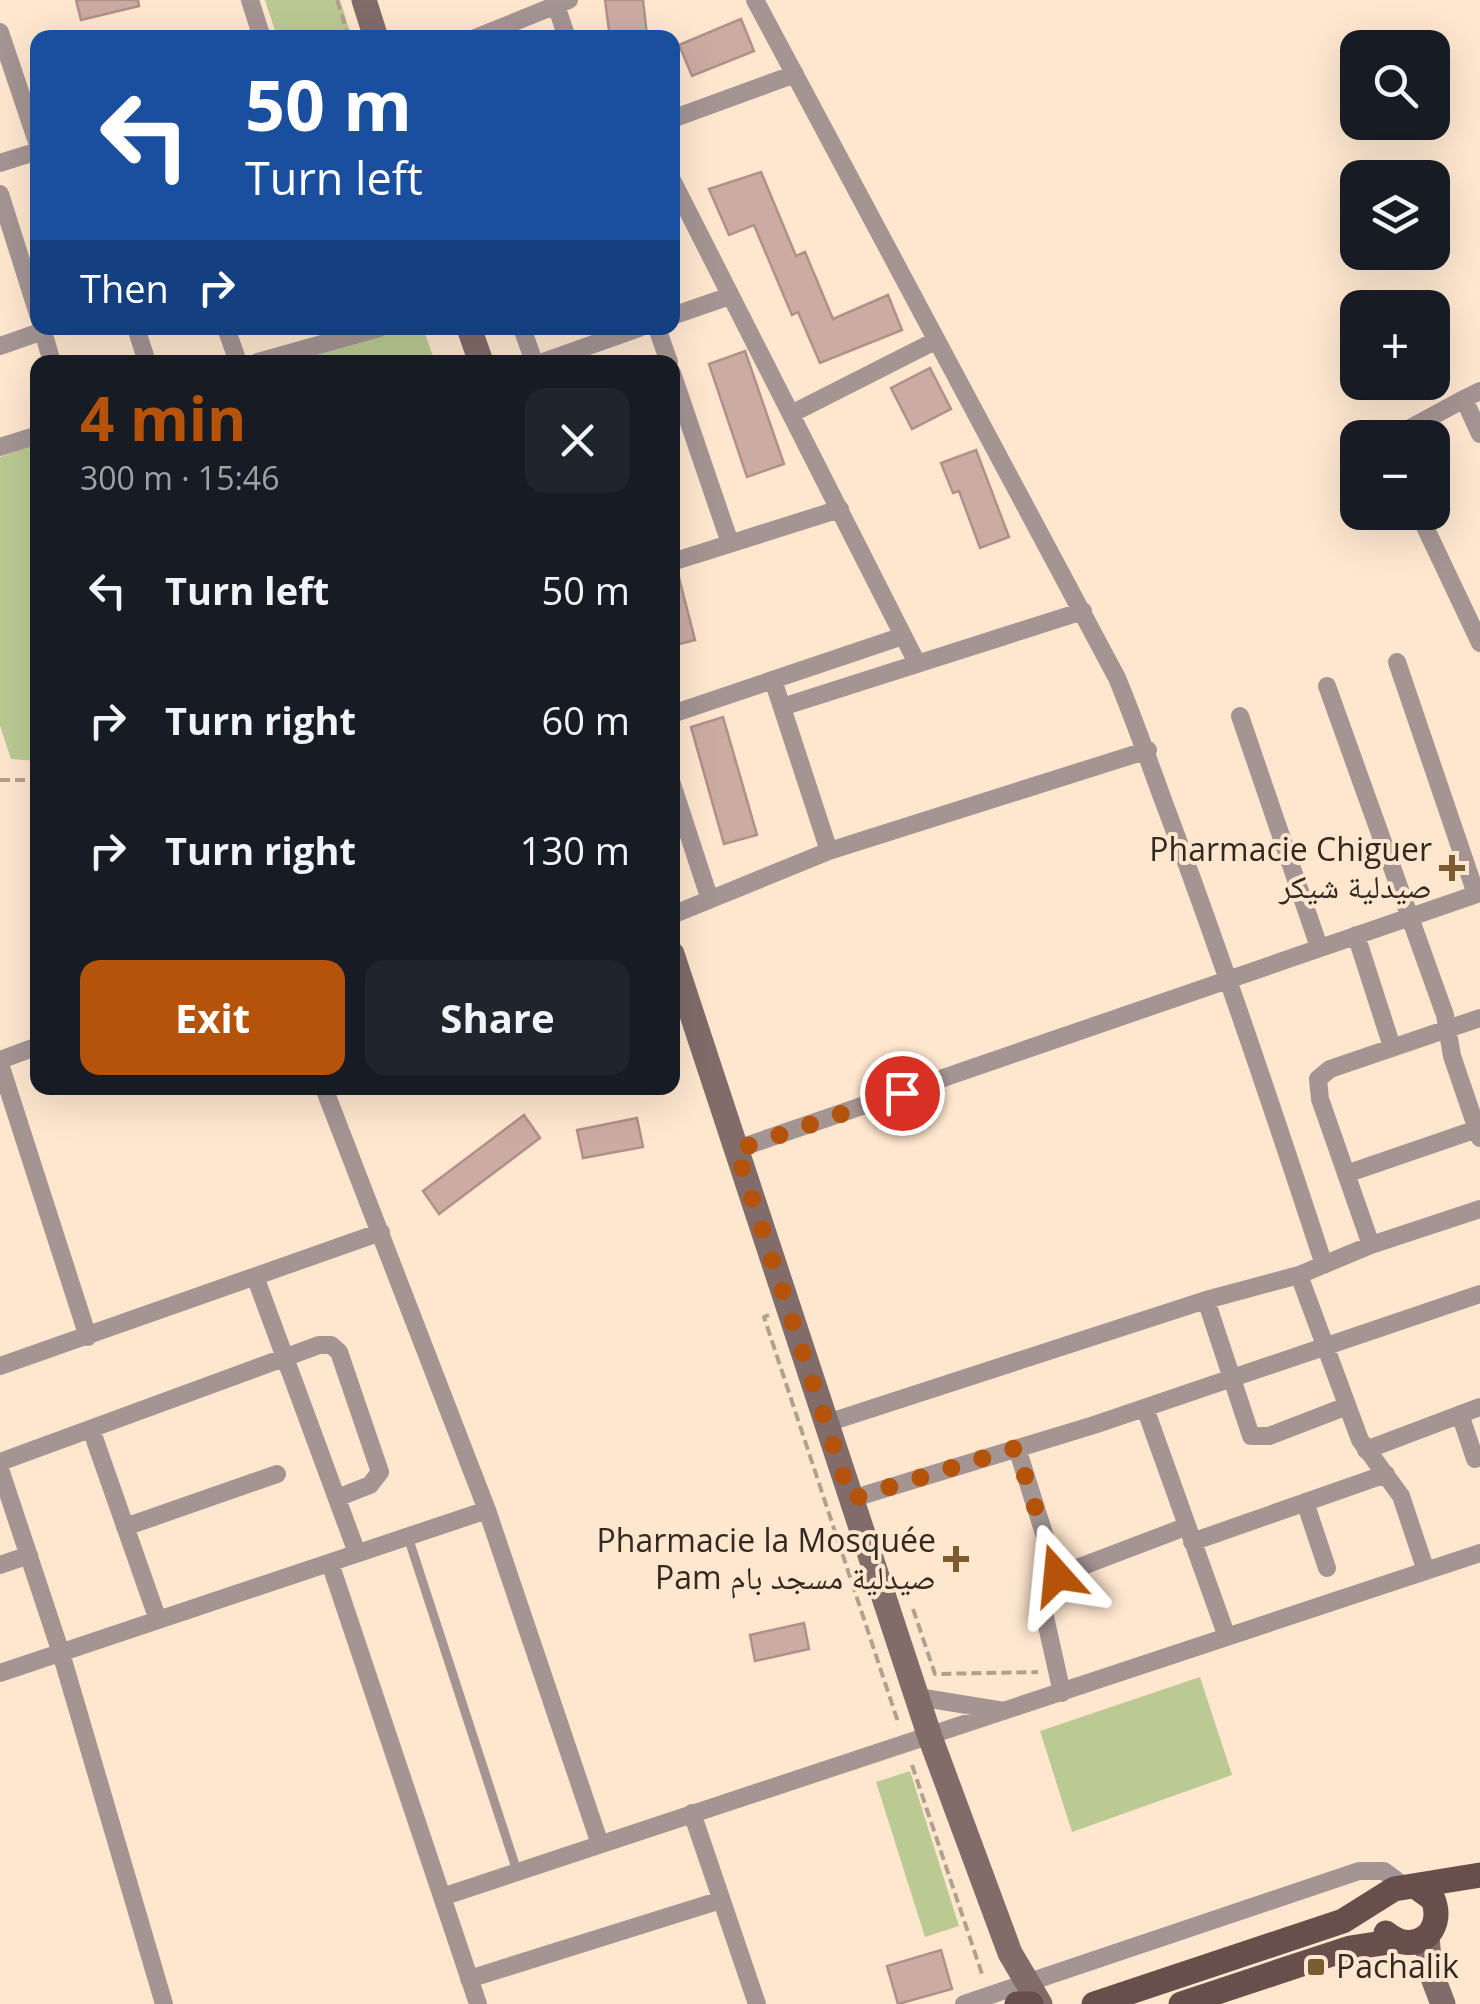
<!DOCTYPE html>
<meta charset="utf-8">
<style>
:root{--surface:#171b24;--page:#20242c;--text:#f1f3f6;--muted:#9ea1a6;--accent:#b45309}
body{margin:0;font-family:"Open Sans","Noto Naskh Arabic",sans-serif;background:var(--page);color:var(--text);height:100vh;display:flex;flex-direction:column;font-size:38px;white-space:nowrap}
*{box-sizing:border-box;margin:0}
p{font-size:32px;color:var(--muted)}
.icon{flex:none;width:55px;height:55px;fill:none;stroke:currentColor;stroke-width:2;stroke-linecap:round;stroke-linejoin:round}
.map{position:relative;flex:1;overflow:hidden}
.details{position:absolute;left:30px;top:355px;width:650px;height:740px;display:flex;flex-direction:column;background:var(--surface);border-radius:20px;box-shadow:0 10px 40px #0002}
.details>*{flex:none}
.top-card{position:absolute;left:30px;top:30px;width:650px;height:305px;border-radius:20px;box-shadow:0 10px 40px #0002;background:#1a4fa0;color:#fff;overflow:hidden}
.fabs{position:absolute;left:1340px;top:30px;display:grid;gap:20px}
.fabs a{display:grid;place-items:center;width:110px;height:110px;border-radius:20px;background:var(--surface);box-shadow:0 10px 40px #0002;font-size:50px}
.pin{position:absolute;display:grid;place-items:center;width:85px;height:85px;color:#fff;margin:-42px;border:5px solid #fff;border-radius:50%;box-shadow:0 2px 10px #0007}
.me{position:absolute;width:110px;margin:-55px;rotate:342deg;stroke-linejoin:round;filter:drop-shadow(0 0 8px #0008)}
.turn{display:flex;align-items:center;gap:35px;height:210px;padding:0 50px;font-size:45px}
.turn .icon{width:130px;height:130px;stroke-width:2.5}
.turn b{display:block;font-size:70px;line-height:85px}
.then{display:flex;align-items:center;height:95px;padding:0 50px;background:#0003;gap:20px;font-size:38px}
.round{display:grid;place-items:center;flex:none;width:105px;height:105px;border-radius:20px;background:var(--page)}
.headline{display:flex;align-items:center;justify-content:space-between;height:170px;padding:0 50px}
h1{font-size:60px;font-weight:700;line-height:75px;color:var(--accent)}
.button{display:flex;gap:20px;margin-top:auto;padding:20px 50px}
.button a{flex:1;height:115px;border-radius:20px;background:var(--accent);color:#fff;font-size:40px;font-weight:700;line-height:115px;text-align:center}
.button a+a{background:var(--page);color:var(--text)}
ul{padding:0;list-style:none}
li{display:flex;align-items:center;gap:30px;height:130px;padding:0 50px}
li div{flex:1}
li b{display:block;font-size:38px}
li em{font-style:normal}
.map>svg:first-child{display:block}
.green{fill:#bbca93}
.building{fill:#ccaba3;stroke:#b09089;stroke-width:2.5}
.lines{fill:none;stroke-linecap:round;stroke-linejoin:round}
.path{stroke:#b2a08e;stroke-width:4;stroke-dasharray:10 5;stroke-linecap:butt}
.service{stroke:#a49593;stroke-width:9}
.minor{stroke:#a49593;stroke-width:18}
.secondary{stroke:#816c69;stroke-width:25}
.primary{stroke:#684f4c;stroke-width:25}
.route{stroke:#b45309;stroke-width:18;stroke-dasharray:0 32.4}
.poi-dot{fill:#7b5c31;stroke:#fee6cf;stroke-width:4}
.labels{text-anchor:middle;stroke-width:8;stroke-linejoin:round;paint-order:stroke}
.poi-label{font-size:32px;fill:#322921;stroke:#fee6cf;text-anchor:end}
</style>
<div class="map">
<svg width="1480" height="2004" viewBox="0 0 1480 2004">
<rect width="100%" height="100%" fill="#fee6cf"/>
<!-- green -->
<path class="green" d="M265,0H340L351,35L277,37Z
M392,328H423L435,362H286Z
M37,444H38L37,761L11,759L0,726V457Z
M1200,1677L1232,1775L1072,1832L1040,1731Z
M910,1771L959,1926L925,1937L876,1782Z"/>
<!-- building -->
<path class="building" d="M76,0H138L139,6L81,20Z
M605,0H643L647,35L610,38Z
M741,19L754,51L692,76L679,45Z
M761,172L796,256L805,252L833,319L888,295L902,330L820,363L798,312L792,315L754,225L729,235L709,189Z
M745,351L784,464L747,477L709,364Z
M930,368L951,409L912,429L891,388Z
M976,450L1009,537L980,548L959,491L953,493L941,463Z
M672,574H678L695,640L672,646Z
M723,717L757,835L724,844L691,727Z
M524,1115L540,1138L439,1214L423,1191Z
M637,1118L643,1147L583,1158L577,1130Z
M804,1623L809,1649L755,1661L750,1635Z
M941,1950L952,1989L898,2004L887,1966Z"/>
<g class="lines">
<!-- path -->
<path class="path" d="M337,0L349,38
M0,780H38
M672,882L676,893
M769,1315L764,1317L899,1725
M913,1609L935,1674L1038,1672
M912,1765L983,1977"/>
<!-- service -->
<path class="service" d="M408,1537L517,1871"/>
<!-- minor -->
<path class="minor" d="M250,0L262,38
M755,0L1117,678C1134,719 1148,759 1163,800C1221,954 1273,1109 1324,1265
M556,5L567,38
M0,32L38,145
M475,38L569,0
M672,119L795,74
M0,163L38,151
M672,180L917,663
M0,194L38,314
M672,316L730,296
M42,328L52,362
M136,328L147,362
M226,328L238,362
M522,328L534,362
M657,328L669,362
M0,346L43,331
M258,362L379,328
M543,362L639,328
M672,373L730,543
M1480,391L1464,399L1480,434
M791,414L935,341
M1392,438L1464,399
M0,447L38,435
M1418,512L1480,643
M672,562L840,509
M1397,662L1476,894
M773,680L829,851
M1327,686L1445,1015L1452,1056L1480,1138
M782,707L1083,611
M672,714L903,636
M1240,716L1319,947
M672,784L709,897
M672,915L829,851L1148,750
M1356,935L1392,1047
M0,1060L38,1046
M0,1064L88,1337
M324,1088L487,1510L600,1844
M737,1149L1480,893
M1346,1174L1477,1129
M1371,1245L1320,1099L1318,1079L1330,1069L1480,1018
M1299,1275L1360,1440L1401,1496L1426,1571
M256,1279L357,1553
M1206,1300L1251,1436H1269L1347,1406
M0,1366L381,1232
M1145,1408L1227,1637
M1460,1414L1475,1459
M827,1423L1206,1300L1299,1275L1371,1245L1480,1209
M91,1429L158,1620
M1017,1448L1057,1575
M1366,1450L1480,1407
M0,1462L319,1345H331L339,1352L380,1472L370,1485L337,1498
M0,1469L61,1653L164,2004
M851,1499L1094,1425L1480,1294
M1305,1502L1327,1568
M125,1527L277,1474
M1192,1542L1386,1474
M330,1563L478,2004
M0,1565L29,1555
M0,1673L487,1510
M1062,1693L1041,1599L1043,1581L1185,1527
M918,1697L1004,1711
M692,1813L757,2004
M442,1897L1480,1553
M469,1979L721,1900
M964,2004L1359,1871H1384L1404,1886"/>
<!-- secondary -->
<path class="secondary" d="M364,0L376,38
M469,328L481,362
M672,954L930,1737L1010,1953L1040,2004
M1427,1937L1430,1970L1443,2004"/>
<!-- primary -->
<path class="primary" d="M1386,1933C1414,1957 1446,1932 1433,1899L1415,1886
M1017,2004H1031
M1094,2004L1343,1921L1394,1889L1480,1875
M1181,2004L1350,1948L1396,1941"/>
</g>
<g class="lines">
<!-- route -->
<path class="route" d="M902,1093L736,1150L851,1499L1016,1448L1057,1575"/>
</g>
<!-- markers -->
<g class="poi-dot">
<path d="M1447 853h10v10h10v10h-10v10h-10v-10h-10v-10h10z"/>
<path d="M951 1544h10v10h10v10h-10v10h-10v-10h-10v-10h10z"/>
<rect x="1306" y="1957" width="20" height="20" rx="5"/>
</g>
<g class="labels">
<!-- poi labels -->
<g class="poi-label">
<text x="1432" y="861">Pharmacie Chiguer<tspan x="1432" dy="37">صيدلية شيكر</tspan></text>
<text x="936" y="1552">Pharmacie la Mosquée<tspan x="936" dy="37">Pam صيدلية مسجد بام</tspan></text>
<text x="1336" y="1978" text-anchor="start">Pachalik</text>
</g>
</g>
</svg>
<div class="fabs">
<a><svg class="icon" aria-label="search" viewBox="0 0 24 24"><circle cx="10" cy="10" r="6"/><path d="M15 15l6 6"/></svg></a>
<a><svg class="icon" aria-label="layers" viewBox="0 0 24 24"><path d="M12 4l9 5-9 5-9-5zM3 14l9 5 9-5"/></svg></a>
<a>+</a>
<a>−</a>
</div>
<div class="pin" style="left:902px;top:1093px;background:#d93025"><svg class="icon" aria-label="arrive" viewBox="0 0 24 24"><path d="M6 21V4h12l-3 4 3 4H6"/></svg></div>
<svg class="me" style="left:1057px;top:1575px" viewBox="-20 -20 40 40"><path d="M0-17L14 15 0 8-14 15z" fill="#b45309" stroke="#fff" stroke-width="4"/></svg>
<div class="top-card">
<div class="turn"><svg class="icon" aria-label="left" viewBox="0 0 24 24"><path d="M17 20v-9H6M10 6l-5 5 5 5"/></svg><div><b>50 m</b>Turn left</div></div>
<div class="then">Then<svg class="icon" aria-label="right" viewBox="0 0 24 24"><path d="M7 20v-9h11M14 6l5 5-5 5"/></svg></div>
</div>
<section class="details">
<div class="headline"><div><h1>4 min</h1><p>300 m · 15:46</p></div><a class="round"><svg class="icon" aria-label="close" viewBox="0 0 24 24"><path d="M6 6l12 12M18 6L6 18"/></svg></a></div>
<ul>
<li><svg class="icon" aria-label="left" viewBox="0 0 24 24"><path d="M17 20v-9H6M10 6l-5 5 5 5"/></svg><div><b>Turn left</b></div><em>50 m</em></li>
<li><svg class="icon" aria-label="right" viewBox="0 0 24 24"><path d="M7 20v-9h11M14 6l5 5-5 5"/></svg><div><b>Turn right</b></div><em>60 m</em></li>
<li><svg class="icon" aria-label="right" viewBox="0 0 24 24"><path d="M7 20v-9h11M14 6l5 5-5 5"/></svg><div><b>Turn right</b></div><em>130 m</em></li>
</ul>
<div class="button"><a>Exit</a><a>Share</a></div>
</section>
</div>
